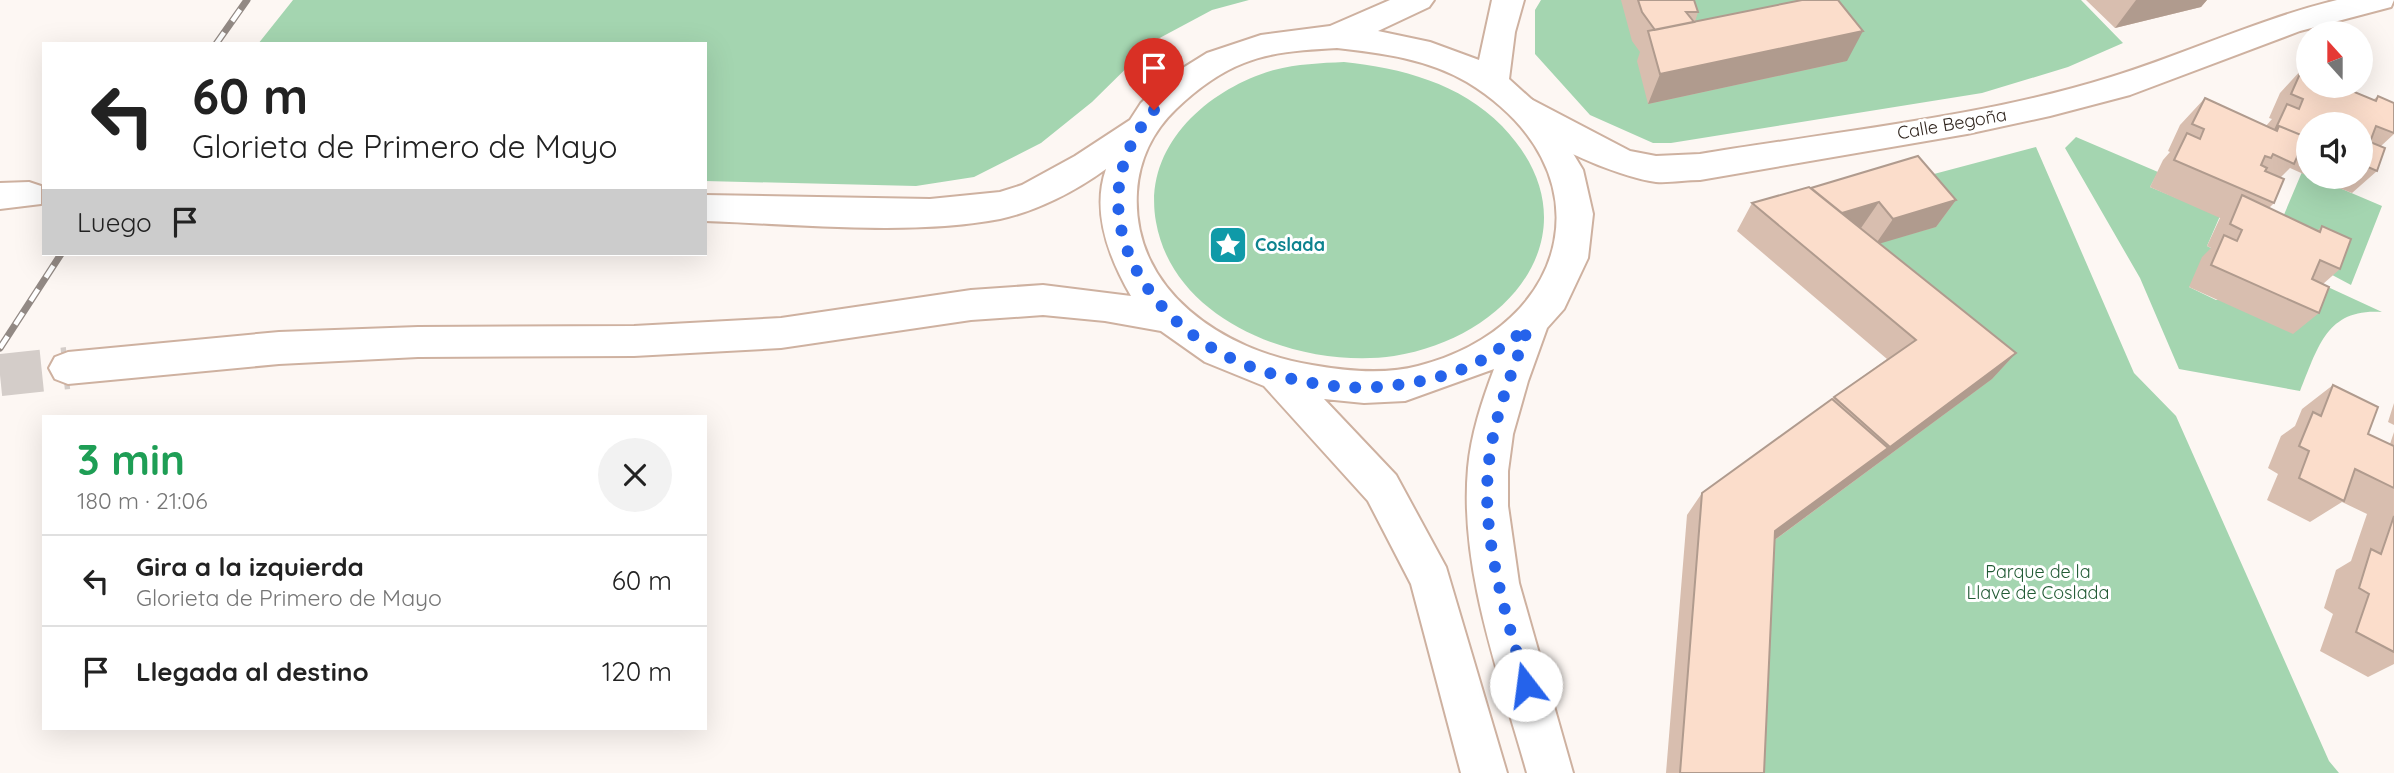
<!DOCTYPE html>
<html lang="es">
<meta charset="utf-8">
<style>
:root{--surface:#fff;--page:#f2f2f2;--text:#222;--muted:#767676;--line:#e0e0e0}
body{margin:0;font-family:Quicksand,sans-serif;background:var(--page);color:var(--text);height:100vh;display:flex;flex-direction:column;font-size:26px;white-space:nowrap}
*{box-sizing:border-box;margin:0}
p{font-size:23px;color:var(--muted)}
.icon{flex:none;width:38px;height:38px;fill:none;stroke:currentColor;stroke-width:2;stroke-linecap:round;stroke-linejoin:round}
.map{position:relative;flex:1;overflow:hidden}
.details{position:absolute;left:42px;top:415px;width:665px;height:315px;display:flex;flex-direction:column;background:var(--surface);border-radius:0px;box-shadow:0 7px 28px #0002}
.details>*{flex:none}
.top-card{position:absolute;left:42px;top:42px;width:665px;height:214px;border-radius:0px;box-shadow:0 7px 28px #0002;background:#fff;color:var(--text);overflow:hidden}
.needle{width:46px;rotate:339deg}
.controls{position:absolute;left:2296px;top:21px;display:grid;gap:14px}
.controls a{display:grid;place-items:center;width:77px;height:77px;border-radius:50%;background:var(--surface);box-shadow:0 7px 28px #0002;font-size:35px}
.pin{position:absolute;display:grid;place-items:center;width:60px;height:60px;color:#fff;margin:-72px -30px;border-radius:50% 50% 50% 0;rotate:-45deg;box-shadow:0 0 7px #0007}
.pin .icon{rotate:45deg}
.me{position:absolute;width:77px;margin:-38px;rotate:345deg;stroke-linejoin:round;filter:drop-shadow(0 0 5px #0008)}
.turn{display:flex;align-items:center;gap:24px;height:147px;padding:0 35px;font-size:32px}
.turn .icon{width:91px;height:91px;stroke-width:2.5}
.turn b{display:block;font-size:49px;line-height:60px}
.then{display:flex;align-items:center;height:66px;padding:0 35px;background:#0003;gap:14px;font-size:26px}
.round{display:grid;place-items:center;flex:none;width:74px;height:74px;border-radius:37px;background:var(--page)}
.headline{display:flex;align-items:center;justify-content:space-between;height:119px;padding:0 35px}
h1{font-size:42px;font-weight:700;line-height:52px;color:#1e9e55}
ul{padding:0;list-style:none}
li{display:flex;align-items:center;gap:21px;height:91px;padding:0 35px;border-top:2px solid var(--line)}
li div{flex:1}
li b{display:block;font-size:26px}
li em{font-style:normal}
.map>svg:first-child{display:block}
.green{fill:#a4d5b0}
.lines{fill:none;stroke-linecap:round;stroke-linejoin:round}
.major-tunnel{stroke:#d4cdc9;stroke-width:42;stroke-dasharray:42 21;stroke-linecap:butt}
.minor-casing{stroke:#ceb1a0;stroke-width:4}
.major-casing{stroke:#ceb1a0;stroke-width:4}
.minor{fill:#fff;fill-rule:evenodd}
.major{fill:#fff;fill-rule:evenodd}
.rail-casing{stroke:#928984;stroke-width:7}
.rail{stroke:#fff;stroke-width:4.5;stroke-dasharray:14;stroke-linecap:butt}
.wall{fill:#d8beaf}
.shaded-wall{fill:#b09b8e}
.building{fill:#fbddcb;stroke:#b09b8e;stroke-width:2}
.route{stroke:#2563eb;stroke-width:12;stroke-dasharray:0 21.6}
.labels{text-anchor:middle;stroke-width:6;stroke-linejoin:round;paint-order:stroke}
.street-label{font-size:18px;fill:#31261f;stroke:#fff}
.culture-label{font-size:18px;font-weight:bold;fill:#0d838f;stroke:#fff;text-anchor:start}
.park-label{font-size:18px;fill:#215a34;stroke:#fff}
</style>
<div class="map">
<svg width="2394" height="773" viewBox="0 0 2394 773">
<rect width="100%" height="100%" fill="#fdf7f3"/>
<!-- green -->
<path class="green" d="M293,0H1249L1212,10L1154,41L1092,102L1041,143L974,177L916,186L705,181V44H258Z
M1541,0H2081L2123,43L2068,67L1982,93L1671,143H1653L1590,115L1535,54V10Z
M1344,62C1401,68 1460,83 1502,126C1600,228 1511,338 1394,356C1303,369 1174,324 1156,222C1142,146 1208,89 1274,70C1297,64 1321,63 1344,62Z
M2076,137L2158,172L2150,187L2220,216L2207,246L2219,252L2189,287L2216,300L2317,282L2382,312C2326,308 2318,348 2300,391L2179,369L2140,278L2065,148Z
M2036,147L2134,373L2176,416L2329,761L2339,773H1747L1758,552L1991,379L1823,241L1900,183Z
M2302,172L2382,206L2351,285L2272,243Z"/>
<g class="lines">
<!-- major-tunnel -->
<path class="major-tunnel" d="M0,375L68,368"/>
<!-- minor casing -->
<g class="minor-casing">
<path id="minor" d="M2337,0H2394L2391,7L2300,31L2130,95L2050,116L1967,134L1700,180C1686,180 1671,183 1656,182C1620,178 1524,138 1506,107L1511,98L1523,95L1630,151L1656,156L1700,154C1833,132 1984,117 2111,77C2188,53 2259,19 2337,0Z"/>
</g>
<!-- major casing -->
<g class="major-casing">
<path id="major" d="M1390,0H1434L1429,7L1378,31L1430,42L1479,60L1492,0H1524L1515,32L1509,79L1551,117L1583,170L1593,214L1588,258L1564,309L1547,328L1528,381L1513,434L1508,471V506L1519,583L1573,773H1527C1500,676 1459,570 1468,468C1471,434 1482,401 1494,369L1405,401L1364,403L1324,399L1396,475L1446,567L1507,773H1461L1411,584L1368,501L1264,386L1205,362L1161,331L1105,321L1043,315L971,320L781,348L634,356L418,357L279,364L68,384L55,379L49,368L55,357L68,352L279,332L418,327L634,326L781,318L971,290L1043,285L1131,296C1109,258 1091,212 1106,169C1076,191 1037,211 1000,219C911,236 797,224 705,221V195L930,199L1000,192L1022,185L1075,156L1130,120L1141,103L1170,76L1207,53L1261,35L1330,26ZM1337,48C1382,53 1428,59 1467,82C1610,169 1573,326 1418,366C1384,375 1346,371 1312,365C1224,351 1131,291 1137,192C1139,160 1153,131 1176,109C1196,90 1218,73 1244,63C1273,51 1306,50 1337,48Z
M29,182L41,186V204L0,209V183Z"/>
</g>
<!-- minor -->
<use href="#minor" class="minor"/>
<!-- major -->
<use href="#major" class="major"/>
<!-- rail casing -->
<g class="rail-casing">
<path id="rail" d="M216,44L247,0
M0,348L61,254"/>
</g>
<!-- rail -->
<use href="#rail" class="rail"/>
</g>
<!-- wall -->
<path class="wall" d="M1621,0H1694L1698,12L1695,22L1847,61L1648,104L1637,61L1640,52L1632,41Z
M2086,0H2207L2201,7L2115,28Z
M2302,69L2373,100L2378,96L2394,103V134L2381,146L2377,171L2352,193L2311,177H2361V124H2308V176L2290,168L2280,178L2274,203L2269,208L2317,231L2322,226L2340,269L2323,284L2319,313L2293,334L2189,287L2202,257L2211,248L2207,246L2220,218L2150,187L2163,160L2170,152L2168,151L2180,125L2205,98L2266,126L2272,119L2269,118L2280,93Z
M1811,188L1956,200L1936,227L1880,243L2016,353L1992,379L1775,540L1764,773H1666L1687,515L1702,493L1834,397L1887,359L1737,231L1752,203Z
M2333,385L2368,434L2390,444L2394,432V664L2368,677L2320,651L2333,614L2324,608L2336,570L2351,561L2367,514L2342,502L2310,522L2267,500L2278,474L2268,468L2281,436L2295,426L2302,409Z
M2394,403V425L2388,422Z"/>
<!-- shaded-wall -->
<path class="shaded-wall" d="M2136,0H2207L2201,7L2115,28Z
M1863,31L1847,61L1648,104L1660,74Z
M1956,200L1936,227L1875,245L1893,219Z
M1879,202L1861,228L1839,214Z
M2016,353L1992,379L1758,552L1775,531L1888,448Z"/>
<!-- building -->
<path class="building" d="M1638,0H1694L1698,12H1686L1694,22L1655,30L1642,12Z
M1802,0H1838L1863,31L1660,74L1648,31Z
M2302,69L2308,72V86H2340L2376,101L2378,96L2394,103V133L2376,126L2370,142L2385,148L2377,171L2361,164V124H2308V143L2304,142L2306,137L2279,126L2275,130L2287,104L2299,109L2303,99L2291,94Z
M2205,98L2277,131L2279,126L2306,137L2294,164L2273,154L2271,158L2265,156L2261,165L2267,168L2265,171L2284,179L2274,203L2174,160L2187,133L2200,139L2204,129L2192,124Z
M1918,156L1956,200L1893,219L1879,202L1842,213L1811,188Z
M1809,187L2016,353L1890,447L1834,397L1916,340L1752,203Z
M2242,195L2320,232L2322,226L2351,239L2340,269L2320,260L2312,279L2329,287L2319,313L2211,265L2224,235L2237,241L2242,230L2230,224Z
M2333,385L2378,407L2368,434L2394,446V488L2355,469L2344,501L2299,478L2309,451L2299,446L2313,412L2321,416Z
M1832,399L1888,448L1775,531L1764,773H1680L1702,493Z
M2394,516V652L2356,632L2369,594L2359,588L2371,549L2381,554Z"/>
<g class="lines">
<!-- route -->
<path class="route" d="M1154,110C1080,196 1130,302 1219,352C1256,373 1304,384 1346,387C1385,390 1446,380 1480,361C1497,351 1512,339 1528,328C1511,375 1492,421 1488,471C1482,543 1507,617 1526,685"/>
</g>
<!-- icons -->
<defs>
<g id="sight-square" transform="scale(2.0125)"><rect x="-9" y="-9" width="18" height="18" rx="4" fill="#0f9aa8" stroke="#fff"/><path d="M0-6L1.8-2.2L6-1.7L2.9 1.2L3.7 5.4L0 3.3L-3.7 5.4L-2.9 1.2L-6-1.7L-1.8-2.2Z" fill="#fff"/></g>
</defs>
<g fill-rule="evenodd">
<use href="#sight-square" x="1228" y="245"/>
</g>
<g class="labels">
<!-- street labels -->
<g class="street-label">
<text transform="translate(1952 124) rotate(-10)" y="6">Calle Begoña</text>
</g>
<!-- culture labels -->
<g class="culture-label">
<text x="1255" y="251">Coslada</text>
</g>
<!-- park labels -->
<g class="park-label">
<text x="2038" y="578">Parque de la<tspan x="2038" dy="21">Llave de Coslada</tspan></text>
</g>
</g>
</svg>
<div class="controls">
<a><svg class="needle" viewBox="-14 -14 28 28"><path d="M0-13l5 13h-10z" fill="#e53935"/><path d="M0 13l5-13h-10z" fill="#767676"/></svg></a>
<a><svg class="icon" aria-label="sound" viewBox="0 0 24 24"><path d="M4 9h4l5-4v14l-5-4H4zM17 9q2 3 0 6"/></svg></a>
</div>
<div class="pin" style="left:1154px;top:110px;background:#d93025"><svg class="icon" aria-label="arrive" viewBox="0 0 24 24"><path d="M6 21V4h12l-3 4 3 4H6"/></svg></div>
<svg class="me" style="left:1526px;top:685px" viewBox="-20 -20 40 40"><circle r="19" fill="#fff"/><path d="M0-13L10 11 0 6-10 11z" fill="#2563eb"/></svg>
<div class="top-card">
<div class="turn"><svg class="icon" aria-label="left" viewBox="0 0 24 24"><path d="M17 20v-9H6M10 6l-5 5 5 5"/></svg><div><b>60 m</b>Glorieta de Primero de Mayo</div></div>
<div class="then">Luego<svg class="icon" aria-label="arrive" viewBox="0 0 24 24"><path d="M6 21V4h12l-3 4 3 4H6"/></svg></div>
</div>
<section class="details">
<div class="headline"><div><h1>3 min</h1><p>180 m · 21:06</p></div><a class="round"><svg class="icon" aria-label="close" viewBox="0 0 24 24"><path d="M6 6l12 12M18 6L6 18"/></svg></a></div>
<ul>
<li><svg class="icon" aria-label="left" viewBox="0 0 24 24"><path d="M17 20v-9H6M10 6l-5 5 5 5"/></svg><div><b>Gira a la izquierda</b><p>Glorieta de Primero de Mayo</p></div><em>60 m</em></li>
<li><svg class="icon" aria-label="arrive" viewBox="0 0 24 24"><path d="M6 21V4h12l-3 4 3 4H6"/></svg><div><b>Llegada al destino</b></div><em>120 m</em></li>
</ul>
</section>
</div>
